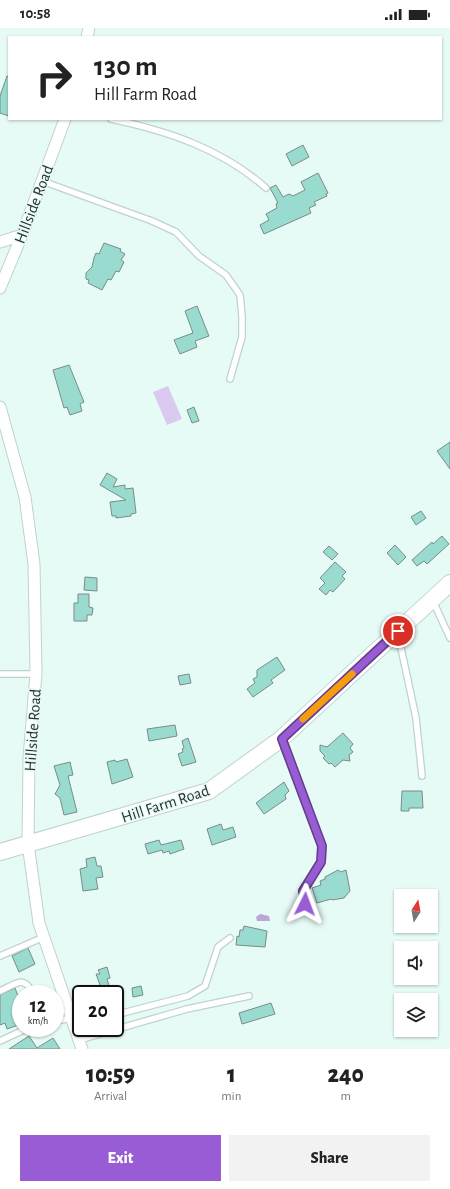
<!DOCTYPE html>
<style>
:root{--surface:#fff;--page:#f2f2f2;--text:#222;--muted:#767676;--accent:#985cd4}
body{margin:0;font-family:"Alegreya Sans",sans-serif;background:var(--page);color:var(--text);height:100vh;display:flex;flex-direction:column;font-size:15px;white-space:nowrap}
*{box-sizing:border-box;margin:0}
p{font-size:13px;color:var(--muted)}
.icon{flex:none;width:22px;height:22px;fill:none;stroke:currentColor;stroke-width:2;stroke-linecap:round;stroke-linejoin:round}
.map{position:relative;height:1021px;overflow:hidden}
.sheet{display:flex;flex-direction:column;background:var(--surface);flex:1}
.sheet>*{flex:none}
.hud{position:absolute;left:8px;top:8px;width:434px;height:84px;border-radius:0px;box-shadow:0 1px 3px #0004;background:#fff;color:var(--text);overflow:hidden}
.needle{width:26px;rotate:11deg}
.fabs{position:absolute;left:394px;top:861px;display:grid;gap:8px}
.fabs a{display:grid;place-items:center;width:44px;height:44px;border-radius:0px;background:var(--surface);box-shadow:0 1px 3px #0004;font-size:20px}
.speed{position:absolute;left:12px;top:957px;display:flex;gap:8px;font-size:20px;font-weight:700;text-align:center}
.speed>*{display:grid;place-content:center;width:52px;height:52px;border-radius:50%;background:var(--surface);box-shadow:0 1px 3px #0004;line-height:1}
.speed small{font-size:10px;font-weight:400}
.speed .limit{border:2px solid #111;border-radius:6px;background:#fff;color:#111}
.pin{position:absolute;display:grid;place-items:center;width:34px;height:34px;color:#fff;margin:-17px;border:2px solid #fff;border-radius:50%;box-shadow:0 1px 4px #0007}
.me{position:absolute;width:44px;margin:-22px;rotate:3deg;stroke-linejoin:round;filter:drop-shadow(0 0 3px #0008)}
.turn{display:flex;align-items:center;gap:14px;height:84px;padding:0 20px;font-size:18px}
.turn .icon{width:52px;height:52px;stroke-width:2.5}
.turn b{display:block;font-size:28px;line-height:34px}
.eta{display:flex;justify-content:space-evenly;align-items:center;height:68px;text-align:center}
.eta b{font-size:24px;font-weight:800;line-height:28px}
.button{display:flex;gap:8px;margin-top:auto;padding:8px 20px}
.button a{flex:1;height:46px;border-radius:0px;background:var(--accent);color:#fff;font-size:16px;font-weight:800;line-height:46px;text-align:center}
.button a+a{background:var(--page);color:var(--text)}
.status{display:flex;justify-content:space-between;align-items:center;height:28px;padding:0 20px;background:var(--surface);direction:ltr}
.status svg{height:11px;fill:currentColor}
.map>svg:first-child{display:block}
.green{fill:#dacaf0}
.water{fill:#bba7d5}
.building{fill:#9adbd0;stroke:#7a8c88}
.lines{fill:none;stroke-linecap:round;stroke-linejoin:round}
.lane-casing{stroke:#bfd2cf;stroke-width:8}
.street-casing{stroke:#bfd2cf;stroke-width:13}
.secondary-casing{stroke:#bfd2cf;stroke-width:18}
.lane{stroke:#fff;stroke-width:5.5}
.street{stroke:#fff;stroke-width:11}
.secondary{stroke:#fff;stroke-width:16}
.route-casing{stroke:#633c8a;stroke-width:10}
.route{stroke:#985cd4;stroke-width:7}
.slow{stroke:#f59e0b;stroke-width:7}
.labels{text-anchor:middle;stroke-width:3;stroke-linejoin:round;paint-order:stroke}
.street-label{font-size:16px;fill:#28302e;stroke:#e6faf6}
</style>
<div class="status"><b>10:58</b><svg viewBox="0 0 49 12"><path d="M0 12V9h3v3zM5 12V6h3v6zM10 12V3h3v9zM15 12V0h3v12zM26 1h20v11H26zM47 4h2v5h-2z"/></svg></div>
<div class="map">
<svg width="450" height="1021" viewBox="0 0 450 1021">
<rect width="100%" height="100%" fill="#e6faf6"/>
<!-- green -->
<path class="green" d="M168,358L182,391L167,397L153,364Z"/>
<!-- water -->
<path class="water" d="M260,886L269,888L270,893H257L256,889Z"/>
<!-- building -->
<path class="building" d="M7,48H9V88L0,85V68Z
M303,117L309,129L292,138L286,126Z
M318,145L328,165L326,166L327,168L314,174L316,177L309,180L311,185L264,206L260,197L269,192L266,186L277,180L276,176L278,175L270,160L276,157L283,169L289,166L293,168L305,162L301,154Z
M104,215L121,221L120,223L125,226L121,232L124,234L119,244L116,243L111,252L108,251L102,262L88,255L89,252L86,251V245L92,239L94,230L96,225L99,226Z
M197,278L209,308L195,313L197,319L180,326L174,312L193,305L185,283Z
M69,337L84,374L80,376L82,383L70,387L67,379L64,380L53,342Z
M194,379L199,393L192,395L187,382Z
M450,414V441L437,423Z
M107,445L117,451L113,459L125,457V461L133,460L136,485L131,486V488L116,490V488H112L110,474L126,472L100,457Z
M421,483L426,490L416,497L411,489Z
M442,508L449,516L427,536L424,533L417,538L412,532L432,514L433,516Z
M395,517L406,529L398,537L387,525Z
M329,518L338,526L332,532L323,524Z
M335,534L346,544L342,548L345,551L333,564L330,562L326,567L319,561L325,555L320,550Z
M85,549L97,550V563L84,562Z
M78,566H89V579L93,580L92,587H87V593H74V575H78Z
M277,629L285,642L271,652L273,655L253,669L247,661L255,655L253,651L257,649V642Z
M189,646L191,655L180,657L178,648Z
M175,697L177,708L149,713L147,701Z
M343,705L353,716L350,720L353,724L349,727L350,733L343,732L335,739L331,735L329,736L323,730L325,728L320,723V717L327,719Z
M188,710L196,734L182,738L178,726L183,724L182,721L184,720L182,713Z
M127,731L133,749L112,756L107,734L115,732L116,734Z
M70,734L73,747L68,748L77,784L64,787L60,770L55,766L60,757L54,738Z
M284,754L289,763L285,767L286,771L264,786L256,775Z
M402,763H422L423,780H409V783H401Z
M221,796L223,802L233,799L236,809L212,817L207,801Z
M159,812L161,817L181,812L184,821L170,826L169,823L163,825L162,822L148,826L145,816Z
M95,829L97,838H101L103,849L96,850L98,861L83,863L80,841L87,839L86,831Z
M338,842L341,844L346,842L350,863L344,870L332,872L331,871L317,875L312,860L321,857L320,853L325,851V849Z
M244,898L267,903L265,919L236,917L237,908L239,909L240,902H243Z
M28,920L35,936L19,944L12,928Z
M107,939L110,950L107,951L111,964L99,966L96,958L100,957L96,946H100L98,942Z
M141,958L143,967L133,969L132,960Z
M15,960L21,976V996L7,1001L5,995L0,997V967Z
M271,975L275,986L242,996L239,985Z
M29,1008L37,1020L53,1010L60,1021H9Z"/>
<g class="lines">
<!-- lane casing -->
<g class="lane-casing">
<path id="lane" d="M111,91C168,103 222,121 266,160
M42,153L152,193L176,204L199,228L226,247L240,267L242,288V309L230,351
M433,573L450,610
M398,606L416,690L422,748
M0,646H36
M282,713L322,818L321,834L303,863L305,876
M0,928L44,909
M0,963C16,956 24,946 33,966
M115,987L188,968L205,958L218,919L230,910
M55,993L72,990
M79,1012L187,981L249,968
M0,1013L28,1000"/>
</g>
<!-- street casing -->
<g class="street-casing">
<path id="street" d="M87,9L89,0
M0,214L22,207
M0,260L22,207L65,91
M0,379L25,469L34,536L36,646L29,730L28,816L39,895L82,1021"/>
</g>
<!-- secondary casing -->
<g class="secondary-casing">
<path id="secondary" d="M0,824L209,763L281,711L450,555"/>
</g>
<!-- lane -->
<use href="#lane" class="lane"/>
<!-- street -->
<use href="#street" class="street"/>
<!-- secondary -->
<use href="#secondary" class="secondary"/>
</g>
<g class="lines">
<!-- route casing -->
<g class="route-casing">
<path id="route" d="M305,876L303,863L321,834L322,818L282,711L398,603"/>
</g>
<!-- route -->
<use href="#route" class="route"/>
<!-- slow -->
<path class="slow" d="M303,691L352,646"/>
</g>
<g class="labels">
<!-- street labels -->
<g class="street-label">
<text transform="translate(33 176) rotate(-69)" y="6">Hillside Road</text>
<text transform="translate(32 702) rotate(-86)" y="6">Hillside Road</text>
<text transform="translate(165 775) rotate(-18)" y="6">Hill Farm Road</text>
</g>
</g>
</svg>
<div class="fabs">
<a><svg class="needle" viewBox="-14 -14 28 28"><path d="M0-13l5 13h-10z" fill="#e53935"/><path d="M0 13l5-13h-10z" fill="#767676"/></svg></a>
<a><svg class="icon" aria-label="sound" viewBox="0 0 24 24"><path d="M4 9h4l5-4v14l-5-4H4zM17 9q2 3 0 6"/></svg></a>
<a><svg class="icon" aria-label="layers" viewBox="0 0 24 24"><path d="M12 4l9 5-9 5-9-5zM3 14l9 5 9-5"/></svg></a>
</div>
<div class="speed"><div>12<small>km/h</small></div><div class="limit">20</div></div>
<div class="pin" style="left:398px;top:603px;background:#d93025"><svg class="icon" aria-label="arrive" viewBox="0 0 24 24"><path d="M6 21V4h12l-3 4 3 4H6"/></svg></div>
<svg class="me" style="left:305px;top:876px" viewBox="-20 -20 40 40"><path d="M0-17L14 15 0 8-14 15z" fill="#985cd4" stroke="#fff" stroke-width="4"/></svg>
<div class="hud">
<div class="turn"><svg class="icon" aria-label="right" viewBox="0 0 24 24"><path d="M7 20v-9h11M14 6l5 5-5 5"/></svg><div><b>130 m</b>Hill Farm Road</div></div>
</div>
</div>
<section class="sheet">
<div class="eta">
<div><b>10:59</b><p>Arrival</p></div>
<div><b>1</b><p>min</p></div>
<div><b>240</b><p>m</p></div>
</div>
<div class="button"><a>Exit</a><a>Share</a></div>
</section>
